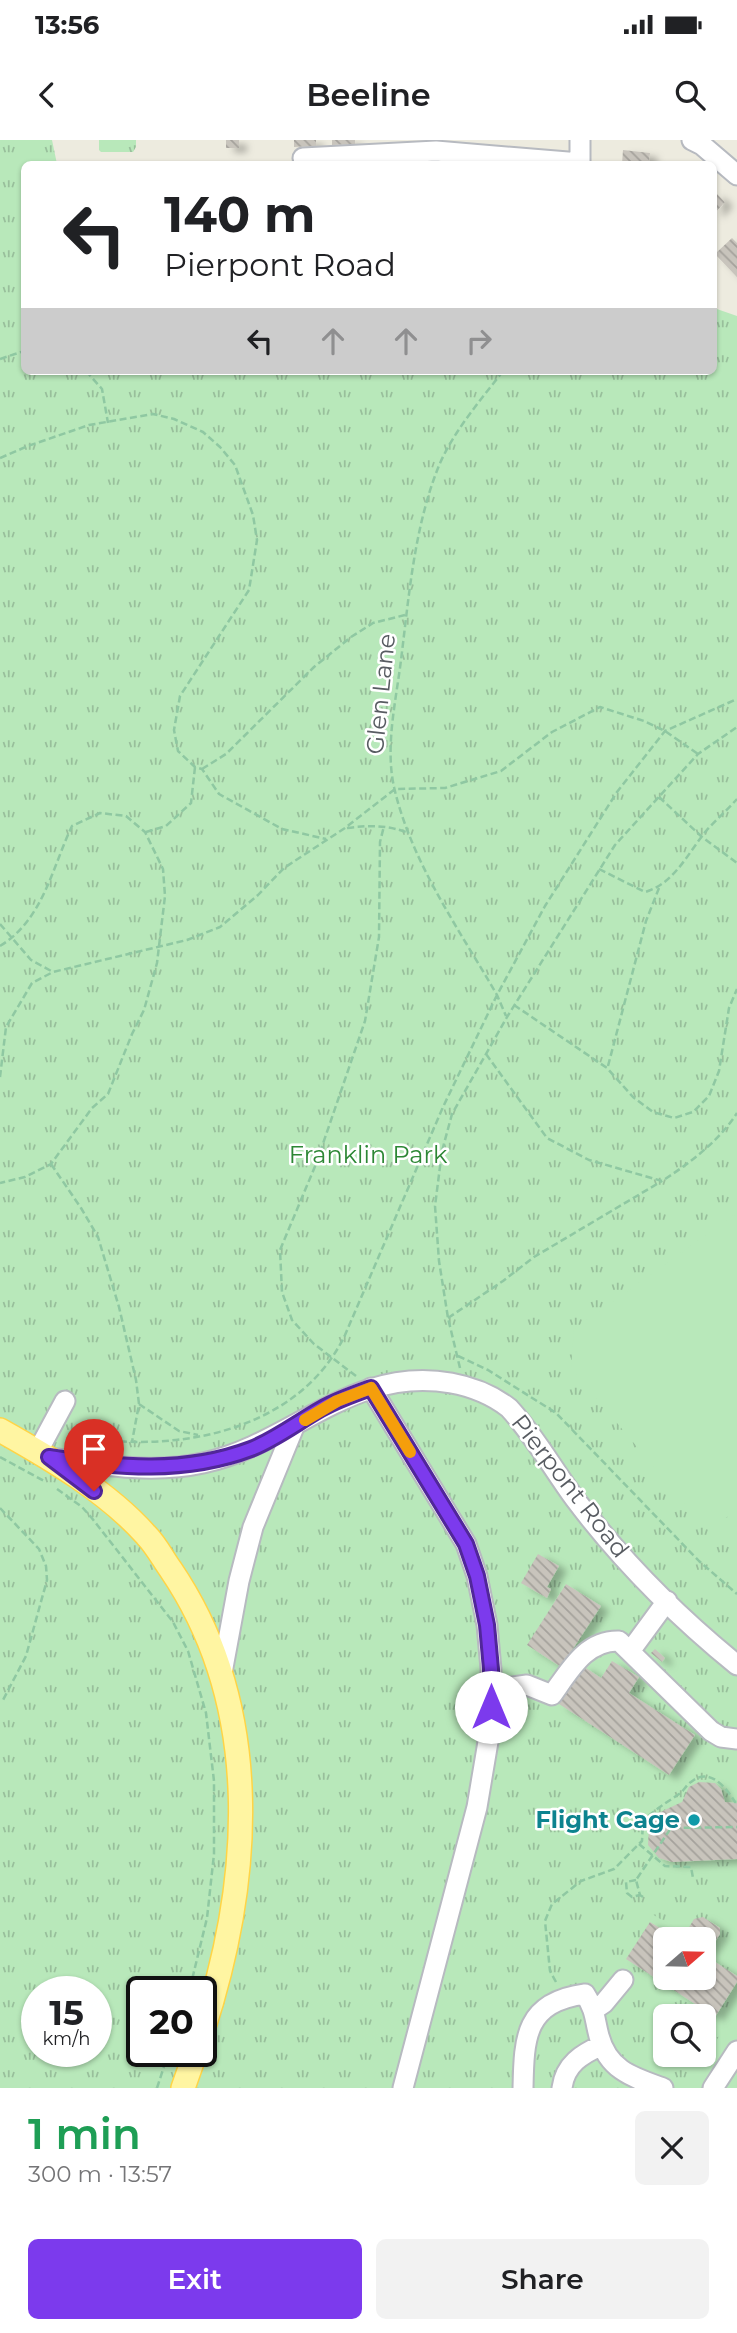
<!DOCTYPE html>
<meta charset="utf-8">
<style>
:root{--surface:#fff;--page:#f2f2f2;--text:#202124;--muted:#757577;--accent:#7c3aed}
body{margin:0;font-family:Montserrat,sans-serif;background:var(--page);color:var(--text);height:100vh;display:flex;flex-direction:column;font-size:26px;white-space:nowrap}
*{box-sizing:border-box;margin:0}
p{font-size:23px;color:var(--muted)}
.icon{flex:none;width:38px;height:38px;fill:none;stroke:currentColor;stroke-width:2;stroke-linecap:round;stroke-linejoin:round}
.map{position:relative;height:1948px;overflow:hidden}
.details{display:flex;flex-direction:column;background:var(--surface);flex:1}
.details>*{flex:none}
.top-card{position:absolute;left:21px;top:21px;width:696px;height:214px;border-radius:10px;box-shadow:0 2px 5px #0004;background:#fff;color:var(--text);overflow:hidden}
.needle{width:46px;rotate:70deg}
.controls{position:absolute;left:653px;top:1787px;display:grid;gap:14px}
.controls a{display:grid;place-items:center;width:63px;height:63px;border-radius:10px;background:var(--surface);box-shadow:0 2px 5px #0004;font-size:35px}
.speed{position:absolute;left:21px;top:1836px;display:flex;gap:14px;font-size:35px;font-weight:700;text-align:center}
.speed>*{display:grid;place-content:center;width:91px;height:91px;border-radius:50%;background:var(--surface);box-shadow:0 2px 5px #0004;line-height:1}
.speed small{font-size:18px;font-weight:400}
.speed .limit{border:4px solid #111;border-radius:10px;background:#fff;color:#111}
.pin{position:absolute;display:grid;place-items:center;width:60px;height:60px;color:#fff;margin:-72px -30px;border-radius:50% 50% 50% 0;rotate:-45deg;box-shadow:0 0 7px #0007}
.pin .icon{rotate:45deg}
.me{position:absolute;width:77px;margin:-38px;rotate:0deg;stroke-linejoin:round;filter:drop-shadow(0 0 5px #0008)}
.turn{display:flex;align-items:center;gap:24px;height:147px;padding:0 28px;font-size:32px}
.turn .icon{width:91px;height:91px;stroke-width:2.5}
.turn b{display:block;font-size:49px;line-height:60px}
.lanes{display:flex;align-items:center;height:66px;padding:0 28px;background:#0003;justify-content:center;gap:35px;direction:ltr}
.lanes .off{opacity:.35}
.round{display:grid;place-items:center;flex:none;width:74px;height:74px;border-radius:10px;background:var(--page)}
.head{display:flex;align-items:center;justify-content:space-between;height:119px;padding:0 28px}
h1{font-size:42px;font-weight:600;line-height:52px;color:#1e9e55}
.button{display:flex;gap:14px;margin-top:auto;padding:14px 28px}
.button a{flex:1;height:80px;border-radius:10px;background:var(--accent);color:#fff;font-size:28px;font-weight:600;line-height:80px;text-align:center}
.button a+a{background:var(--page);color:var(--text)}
.status{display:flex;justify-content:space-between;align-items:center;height:49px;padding:0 35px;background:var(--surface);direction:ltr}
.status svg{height:19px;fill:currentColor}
header{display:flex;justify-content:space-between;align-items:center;height:91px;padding:0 28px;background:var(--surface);font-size:32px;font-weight:600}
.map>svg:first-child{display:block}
.park{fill:url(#park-tufts);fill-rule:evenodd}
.garden{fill:#b8e8ba}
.building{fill:url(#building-back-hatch);filter:url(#shadow)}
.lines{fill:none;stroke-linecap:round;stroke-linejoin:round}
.minor-casing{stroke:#b7bac0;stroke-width:23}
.major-casing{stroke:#ffd446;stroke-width:26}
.path{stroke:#8fc8a2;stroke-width:2.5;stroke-dasharray:7 3.5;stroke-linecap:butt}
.minor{stroke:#fff;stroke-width:19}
.major{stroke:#fff5a2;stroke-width:23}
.path-bridge{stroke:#8fc8a2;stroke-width:2.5;stroke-dasharray:7 3.5;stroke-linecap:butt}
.route-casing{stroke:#51269a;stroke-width:18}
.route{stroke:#7c3aed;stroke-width:12}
.slow{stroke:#f59e0b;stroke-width:12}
.culture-dot{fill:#0f9aa8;stroke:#fff;stroke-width:2.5}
.labels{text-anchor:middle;stroke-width:5;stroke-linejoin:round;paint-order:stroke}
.street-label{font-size:24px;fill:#585c62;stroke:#fff}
.park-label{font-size:24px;fill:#2c8734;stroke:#fff}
.culture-label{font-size:24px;font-weight:bold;fill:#0d838f;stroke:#fff;text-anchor:end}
</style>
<div class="status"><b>13:56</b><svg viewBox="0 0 49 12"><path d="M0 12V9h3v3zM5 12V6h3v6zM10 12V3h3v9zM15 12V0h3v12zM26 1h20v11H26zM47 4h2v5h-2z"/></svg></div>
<header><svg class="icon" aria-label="back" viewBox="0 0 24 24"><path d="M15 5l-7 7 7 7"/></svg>Beeline<svg class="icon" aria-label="search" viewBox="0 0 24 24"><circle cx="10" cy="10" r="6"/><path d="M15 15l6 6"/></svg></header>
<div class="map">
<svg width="737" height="1948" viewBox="0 0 737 1948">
<defs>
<pattern id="park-tufts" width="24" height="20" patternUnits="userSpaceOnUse" patternTransform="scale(1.75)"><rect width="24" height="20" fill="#b8e8ba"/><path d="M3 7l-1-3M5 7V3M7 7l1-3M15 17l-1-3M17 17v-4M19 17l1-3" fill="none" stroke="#98bf9b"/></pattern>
<pattern id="building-back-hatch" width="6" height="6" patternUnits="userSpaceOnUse" patternTransform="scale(1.75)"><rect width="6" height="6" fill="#c8c4bc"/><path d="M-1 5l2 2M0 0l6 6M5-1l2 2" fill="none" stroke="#a5a29c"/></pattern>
<filter id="shadow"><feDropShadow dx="8" dy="4.5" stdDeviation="3.5" flood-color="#0004"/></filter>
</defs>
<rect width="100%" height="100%" fill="#edebdf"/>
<!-- park -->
<path class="park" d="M0,0H52L57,24H24V231H714V168L737,176V1948H0ZM665,1799H704V1838H665ZM37,1852H96V1911H37ZM142,1852H201V1911H142ZM665,1876H704V1914H665Z
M99,0H136V7L133,12H101L99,10Z"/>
<!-- garden -->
<path class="garden" d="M737,1073V1372L705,1388L571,1228L574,1189Z
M737,1726V1737H699L697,1727Z
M692,1769L698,1773L682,1799H678L648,1781L652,1774L672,1786L671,1788L677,1792Z
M737,1868V1895L723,1917L711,1909Z"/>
<!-- building -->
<path class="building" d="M226,0H239V8H226Z
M294,0H316V6L294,7Z
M332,0H355V4L332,5Z
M623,10L650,13L649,22L657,24H622Z
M714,51L725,62L714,74Z
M732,98L737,103V137L715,114Z
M538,1414L559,1426L547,1447L551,1449L547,1458L521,1443Z
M566,1444L601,1466L561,1527L527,1505Z
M655,1509L665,1518L662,1522L651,1513Z
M612,1521L639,1537L629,1553L695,1595L669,1635L559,1564L583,1526L601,1538Z
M699,1642L715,1643L721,1649L725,1662L737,1663V1719L672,1722L659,1718L648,1705L649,1686L654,1675L682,1662L689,1647Z
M703,1777L720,1788V1794L706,1816L737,1836V1842L715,1877L626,1819L650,1782L678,1799H665V1838H704V1799H682L694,1779Z"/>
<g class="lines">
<!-- minor casing -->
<g class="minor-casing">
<path id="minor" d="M580,0V24
M692,0L702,5L737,35
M303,18L436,11L580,23
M371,1248L466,1404L477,1436L487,1485L491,1529V1584L477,1667L403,1948
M38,1311L65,1261
M50,1318C100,1325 153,1334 203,1323C292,1304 353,1225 451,1243C473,1247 491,1254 509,1268C534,1295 553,1329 575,1359C621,1420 678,1477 737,1525
M631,1510L667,1461
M222,1533L239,1441L253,1387L294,1287
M491,1550L527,1545L552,1555C570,1530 586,1500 619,1501L711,1591L721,1597L737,1599
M595,1869L604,1863L623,1840
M523,1948C524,1897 525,1862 585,1854C596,1872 594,1877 599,1896C608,1930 632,1937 663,1948
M562,1948C565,1924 582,1914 602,1905
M713,1948L737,1911"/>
</g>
<!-- major casing -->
<g class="major-casing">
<path id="major" d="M0,1290C50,1318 108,1352 146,1395C156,1405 163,1419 171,1430C265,1569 252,1743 201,1896
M183,1948L196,1911"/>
</g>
<!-- path -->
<path class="path" d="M0,219L24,211
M86,231L102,249L108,283
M503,231C480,261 452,293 438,328C414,389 409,456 401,520C396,561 385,606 394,647C411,722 459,789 497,855L506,876
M0,318L28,306L89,285L153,274L174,279L203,292L220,307L235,325L253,375L257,400L249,450L180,556L174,590L178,611L195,627L202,629L219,654L282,689L326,699
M202,629L226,614L314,527L351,497L373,483L405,475
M659,657L702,697L737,723
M347,688C370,685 387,685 409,693
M146,692L166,686L191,663L195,627
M599,729L645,752C674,744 688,713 706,691C716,680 727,670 737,659
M0,784L31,820L53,832L187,800L220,787L258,755L284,728L345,688L395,649L445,648L501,631L552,592L600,567L644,581L665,591L698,614
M0,806C43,780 52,728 72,686L100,673L126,676L145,692L163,729L165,756L157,823L144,870L132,894L108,954L92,968L51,1024L25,1037L0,1043
M514,865L607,928L633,957L653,972L674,978L693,972L709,956L719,931L729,868L737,849
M486,914L547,998L589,1020L662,1041C690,1023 719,1001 737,973
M608,926L646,781L659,748
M0,937L6,887L32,843L53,832
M51,1024L81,1068L98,1097L119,1167L136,1240L139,1264L132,1302
M448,1178L503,1141L534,1117L662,1041
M458,1216L488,1230L556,1273L699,1421L737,1454
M460,1228L448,1178L439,1121L435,1066L442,1011L452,974L507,877L615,705L698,614L737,587
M356,1236L314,1204L292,1180L282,1152L280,1110L316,1024L365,881L379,797L380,702L384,686
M139,1264L179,1291L198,1295
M68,1294C166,1316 297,1295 345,1195L443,967L497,855L545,766L617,652L665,591L737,559
M0,1317L46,1342
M57,1349L82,1367L91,1377L173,1482L188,1511L206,1573L214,1641V1714L207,1778L189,1852
M0,1368L39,1409L46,1426L47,1440L26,1516L3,1560
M639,1704L665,1726L691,1727L693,1738
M636,1740L626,1742L627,1753L632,1757L640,1755
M556,1842L550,1831L545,1781L552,1764L581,1741L614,1729L642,1701L643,1681C654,1670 666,1663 679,1654C684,1651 686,1645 691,1642C710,1626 726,1648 735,1662H737
M157,1948L169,1911"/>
<!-- minor -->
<use href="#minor" class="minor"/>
<!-- major -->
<use href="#major" class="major"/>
<!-- path-bridge -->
<path class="path-bridge" d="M643,1757L640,1755L636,1740L671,1688L737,1687"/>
</g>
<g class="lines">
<!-- route casing -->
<g class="route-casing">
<path id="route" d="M94,1351L49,1317C118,1328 185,1334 251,1309C276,1299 298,1282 321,1269C337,1260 354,1254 371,1248L466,1404L477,1436L487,1485L491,1529V1567"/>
</g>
<!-- route -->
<use href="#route" class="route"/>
<!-- slow -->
<path class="slow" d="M305,1280L337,1261L371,1248L410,1312"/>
</g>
<!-- markers -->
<circle class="culture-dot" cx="694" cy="1680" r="7"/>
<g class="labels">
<!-- street labels -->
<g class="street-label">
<text transform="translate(381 554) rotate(-84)" y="8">Glen Lane</text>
<text transform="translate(570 1346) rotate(52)" y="8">Pierpont Road</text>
</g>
<!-- park labels -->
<g class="park-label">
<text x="368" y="1023">Franklin Park</text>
</g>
<!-- culture labels -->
<g class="culture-label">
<text x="680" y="1688">Flight Cage</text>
</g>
</g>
</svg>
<div class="controls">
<a><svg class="needle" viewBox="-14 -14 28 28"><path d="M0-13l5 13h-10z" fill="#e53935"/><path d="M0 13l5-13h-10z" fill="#757577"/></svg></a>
<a><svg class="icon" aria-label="search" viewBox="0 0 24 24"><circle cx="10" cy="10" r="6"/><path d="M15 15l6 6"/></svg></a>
</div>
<div class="speed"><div>15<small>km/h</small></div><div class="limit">20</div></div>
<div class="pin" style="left:94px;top:1351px;background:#d93025"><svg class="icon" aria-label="arrive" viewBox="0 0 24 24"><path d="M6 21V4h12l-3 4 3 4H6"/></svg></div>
<svg class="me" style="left:491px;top:1567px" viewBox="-20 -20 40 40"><circle r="19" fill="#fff"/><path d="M0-13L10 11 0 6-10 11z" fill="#7c3aed"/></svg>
<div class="top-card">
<div class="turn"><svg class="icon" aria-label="left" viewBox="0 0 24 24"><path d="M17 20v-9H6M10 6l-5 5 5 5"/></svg><div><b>140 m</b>Pierpont Road</div></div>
<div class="lanes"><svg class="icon" aria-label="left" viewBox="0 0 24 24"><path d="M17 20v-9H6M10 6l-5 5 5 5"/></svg><svg class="icon off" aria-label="ahead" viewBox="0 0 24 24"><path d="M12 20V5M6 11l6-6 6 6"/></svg><svg class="icon off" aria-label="ahead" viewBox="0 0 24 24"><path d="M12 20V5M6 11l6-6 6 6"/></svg><svg class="icon off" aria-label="right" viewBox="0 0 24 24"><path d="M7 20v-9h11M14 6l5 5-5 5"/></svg></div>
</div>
</div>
<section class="details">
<div class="head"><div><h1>1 min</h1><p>300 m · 13:57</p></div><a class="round"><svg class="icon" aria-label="close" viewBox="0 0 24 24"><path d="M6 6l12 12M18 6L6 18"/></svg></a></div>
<div class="button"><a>Exit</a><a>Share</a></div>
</section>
